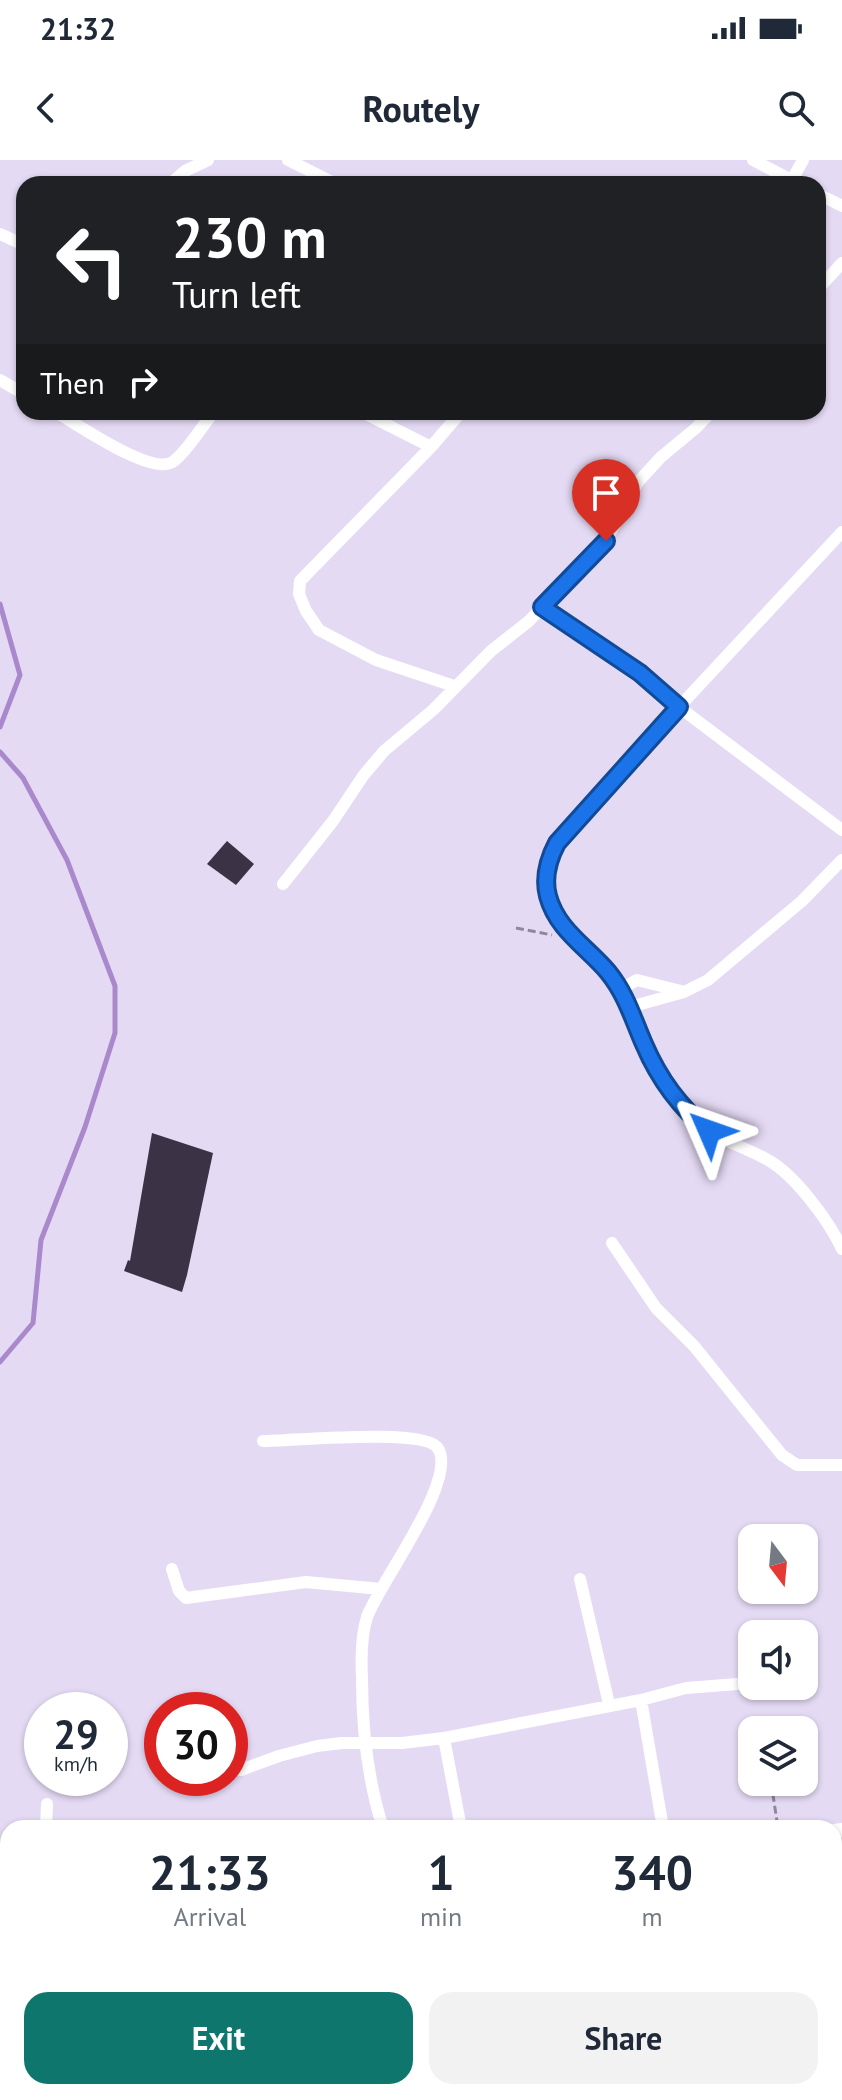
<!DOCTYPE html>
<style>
:root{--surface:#fff;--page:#f2f2f3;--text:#1f2937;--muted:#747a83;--accent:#0f766e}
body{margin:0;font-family:"PT Sans",sans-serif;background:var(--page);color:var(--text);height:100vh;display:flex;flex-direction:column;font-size:30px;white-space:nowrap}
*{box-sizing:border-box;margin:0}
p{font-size:26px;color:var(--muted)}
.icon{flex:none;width:44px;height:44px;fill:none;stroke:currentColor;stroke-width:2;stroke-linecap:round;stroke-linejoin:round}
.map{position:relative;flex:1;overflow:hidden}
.details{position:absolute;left:0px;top:1660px;width:842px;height:280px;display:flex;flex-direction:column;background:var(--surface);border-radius:24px 24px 0 0;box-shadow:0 2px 6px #0004}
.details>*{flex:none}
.guide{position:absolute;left:16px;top:16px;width:810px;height:244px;border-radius:24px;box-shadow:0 2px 6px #0004;background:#202124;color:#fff;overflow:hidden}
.needle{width:52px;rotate:164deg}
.fabs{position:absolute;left:738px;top:1364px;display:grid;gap:16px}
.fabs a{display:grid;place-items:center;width:80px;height:80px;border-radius:16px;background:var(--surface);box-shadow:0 2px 6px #0004;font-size:40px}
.speed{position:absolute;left:24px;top:1532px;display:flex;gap:16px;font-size:40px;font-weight:700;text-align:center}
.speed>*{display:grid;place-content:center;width:104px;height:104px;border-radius:50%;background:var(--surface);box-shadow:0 2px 6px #0004;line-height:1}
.speed small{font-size:20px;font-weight:400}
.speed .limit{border:12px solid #d22;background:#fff;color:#111}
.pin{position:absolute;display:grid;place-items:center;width:68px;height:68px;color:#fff;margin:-82px -34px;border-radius:50% 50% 50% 0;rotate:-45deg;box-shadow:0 0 8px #0007}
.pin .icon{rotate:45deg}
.me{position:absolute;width:88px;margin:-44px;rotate:313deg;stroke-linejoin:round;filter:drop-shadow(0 0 6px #0008)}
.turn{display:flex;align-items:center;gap:28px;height:168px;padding:0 24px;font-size:36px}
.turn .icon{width:104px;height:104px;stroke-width:2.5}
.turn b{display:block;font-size:56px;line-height:68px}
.then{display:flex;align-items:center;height:76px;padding:0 24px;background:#0003;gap:16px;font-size:30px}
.eta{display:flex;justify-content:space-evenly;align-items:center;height:136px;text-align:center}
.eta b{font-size:48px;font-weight:700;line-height:56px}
.cta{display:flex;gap:16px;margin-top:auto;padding:16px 24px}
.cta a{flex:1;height:92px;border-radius:24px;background:var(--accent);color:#fff;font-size:32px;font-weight:700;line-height:92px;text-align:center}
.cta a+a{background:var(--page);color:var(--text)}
.status{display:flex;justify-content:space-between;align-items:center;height:56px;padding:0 40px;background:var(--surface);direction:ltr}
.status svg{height:22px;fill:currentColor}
header{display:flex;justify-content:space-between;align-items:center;height:104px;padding:0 24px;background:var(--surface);font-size:36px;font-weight:700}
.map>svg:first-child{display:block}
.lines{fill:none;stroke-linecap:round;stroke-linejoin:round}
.stream{stroke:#a989cc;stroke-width:5}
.building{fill:#3c3246}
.path{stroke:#90889a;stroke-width:3;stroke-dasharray:8 4;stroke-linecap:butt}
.minor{stroke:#fff;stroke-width:12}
.tertiary{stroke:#fff;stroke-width:14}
.route-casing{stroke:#114b97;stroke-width:20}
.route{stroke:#1a73e8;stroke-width:14}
</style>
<div class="status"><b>21:32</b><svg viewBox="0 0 49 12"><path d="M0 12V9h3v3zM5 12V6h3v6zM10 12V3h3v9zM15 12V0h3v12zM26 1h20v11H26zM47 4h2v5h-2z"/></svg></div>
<header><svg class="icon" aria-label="back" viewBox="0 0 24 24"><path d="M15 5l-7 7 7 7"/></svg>Routely<svg class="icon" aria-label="search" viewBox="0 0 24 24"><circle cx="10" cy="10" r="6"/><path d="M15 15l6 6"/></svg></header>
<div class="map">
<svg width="842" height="1940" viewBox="0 0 842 1940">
<rect width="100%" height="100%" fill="#e5daf4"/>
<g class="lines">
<!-- stream -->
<path class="stream" d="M0,444L20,515L0,567
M0,592L23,618L67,700L115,826V873L85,967L41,1080L33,1163L0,1202"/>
</g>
<!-- building -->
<path class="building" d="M227,681L254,704L236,725L207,704Z
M152,973L213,993L187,1115L182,1132L124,1111L128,1100L130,1101Z"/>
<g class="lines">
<!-- path -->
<path class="path" d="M516,768L552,775
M759,1565L761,1570
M771,1622L778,1668"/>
<!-- minor -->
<path class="minor" d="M288,0L336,24
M753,0L799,24
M792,20L803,0
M170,24L185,11L208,0
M818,34L842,46
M0,74L24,85
M818,129L842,103
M0,220L24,234
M56,252C77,264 154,318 174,301C189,289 201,267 214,252
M362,252L431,287
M842,372L679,547L557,683C548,700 543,717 548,736C557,770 587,787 608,812C625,833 633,859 643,883C655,911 671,938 693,959C715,979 743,986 768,1000C795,1015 829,1061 842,1089
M542,447L640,513L679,547L842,670
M454,526L376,500L319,470L306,451L299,434L300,421L431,287L461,252
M283,724L333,661L363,616L384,591L433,550L491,491L529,461L591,394L606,381L638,322L661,297L696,268L711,252
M619,830L637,820L681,831
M630,847L684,832L708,820L802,741L842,700
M612,1083L656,1148L694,1186L782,1295L797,1305H842
M263,1281C293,1281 421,1268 437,1287C461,1317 379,1423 367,1457C361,1476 361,1498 362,1518C362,1569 367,1618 383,1668
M172,1409L179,1431L186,1438L306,1422L381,1429
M580,1419L609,1544
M641,1540L663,1668
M444,1578L461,1668
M230,1608L241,1610L279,1596L317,1586L342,1583H402L444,1578L641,1540L686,1528L750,1523
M46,1668L47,1644
M834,1843L842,1841
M419,1932L420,1940
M618,1932L619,1940
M814,1932L816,1940
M380,1940L387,1932"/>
<!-- tertiary -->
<path class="tertiary" d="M834,1671L842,1670
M103,1940L117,1932"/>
</g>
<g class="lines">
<!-- route casing -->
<g class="route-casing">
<path id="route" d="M606,381L542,447L640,513L679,547L557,683C548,700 543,717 548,736C557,770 587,787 608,812C626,834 633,859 644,884C659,919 679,947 709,971"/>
</g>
<!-- route -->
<use href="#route" class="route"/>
</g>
</svg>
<div class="fabs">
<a><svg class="needle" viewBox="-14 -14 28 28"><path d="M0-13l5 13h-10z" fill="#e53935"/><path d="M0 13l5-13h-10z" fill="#747a83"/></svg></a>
<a><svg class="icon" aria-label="sound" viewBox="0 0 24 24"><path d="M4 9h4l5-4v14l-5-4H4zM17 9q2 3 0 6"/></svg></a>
<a><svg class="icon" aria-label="layers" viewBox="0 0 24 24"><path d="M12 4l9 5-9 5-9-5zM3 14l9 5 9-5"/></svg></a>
</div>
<div class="speed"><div>29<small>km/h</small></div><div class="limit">30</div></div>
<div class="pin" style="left:606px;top:381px;background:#d93025"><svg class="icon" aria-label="arrive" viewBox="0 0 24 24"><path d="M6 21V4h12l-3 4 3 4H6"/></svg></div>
<svg class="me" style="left:709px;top:971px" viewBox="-20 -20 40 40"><path d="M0-17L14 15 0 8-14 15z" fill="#1a73e8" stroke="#fff" stroke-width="4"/></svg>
<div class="guide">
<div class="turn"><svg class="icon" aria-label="left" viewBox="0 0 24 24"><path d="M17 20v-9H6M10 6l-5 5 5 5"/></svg><div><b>230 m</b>Turn left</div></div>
<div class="then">Then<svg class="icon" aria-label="right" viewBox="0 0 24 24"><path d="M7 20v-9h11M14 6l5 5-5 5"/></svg></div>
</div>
<section class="details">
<div class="eta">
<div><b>21:33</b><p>Arrival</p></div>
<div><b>1</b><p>min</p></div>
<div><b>340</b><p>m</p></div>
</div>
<div class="cta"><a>Exit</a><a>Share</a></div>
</section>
</div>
